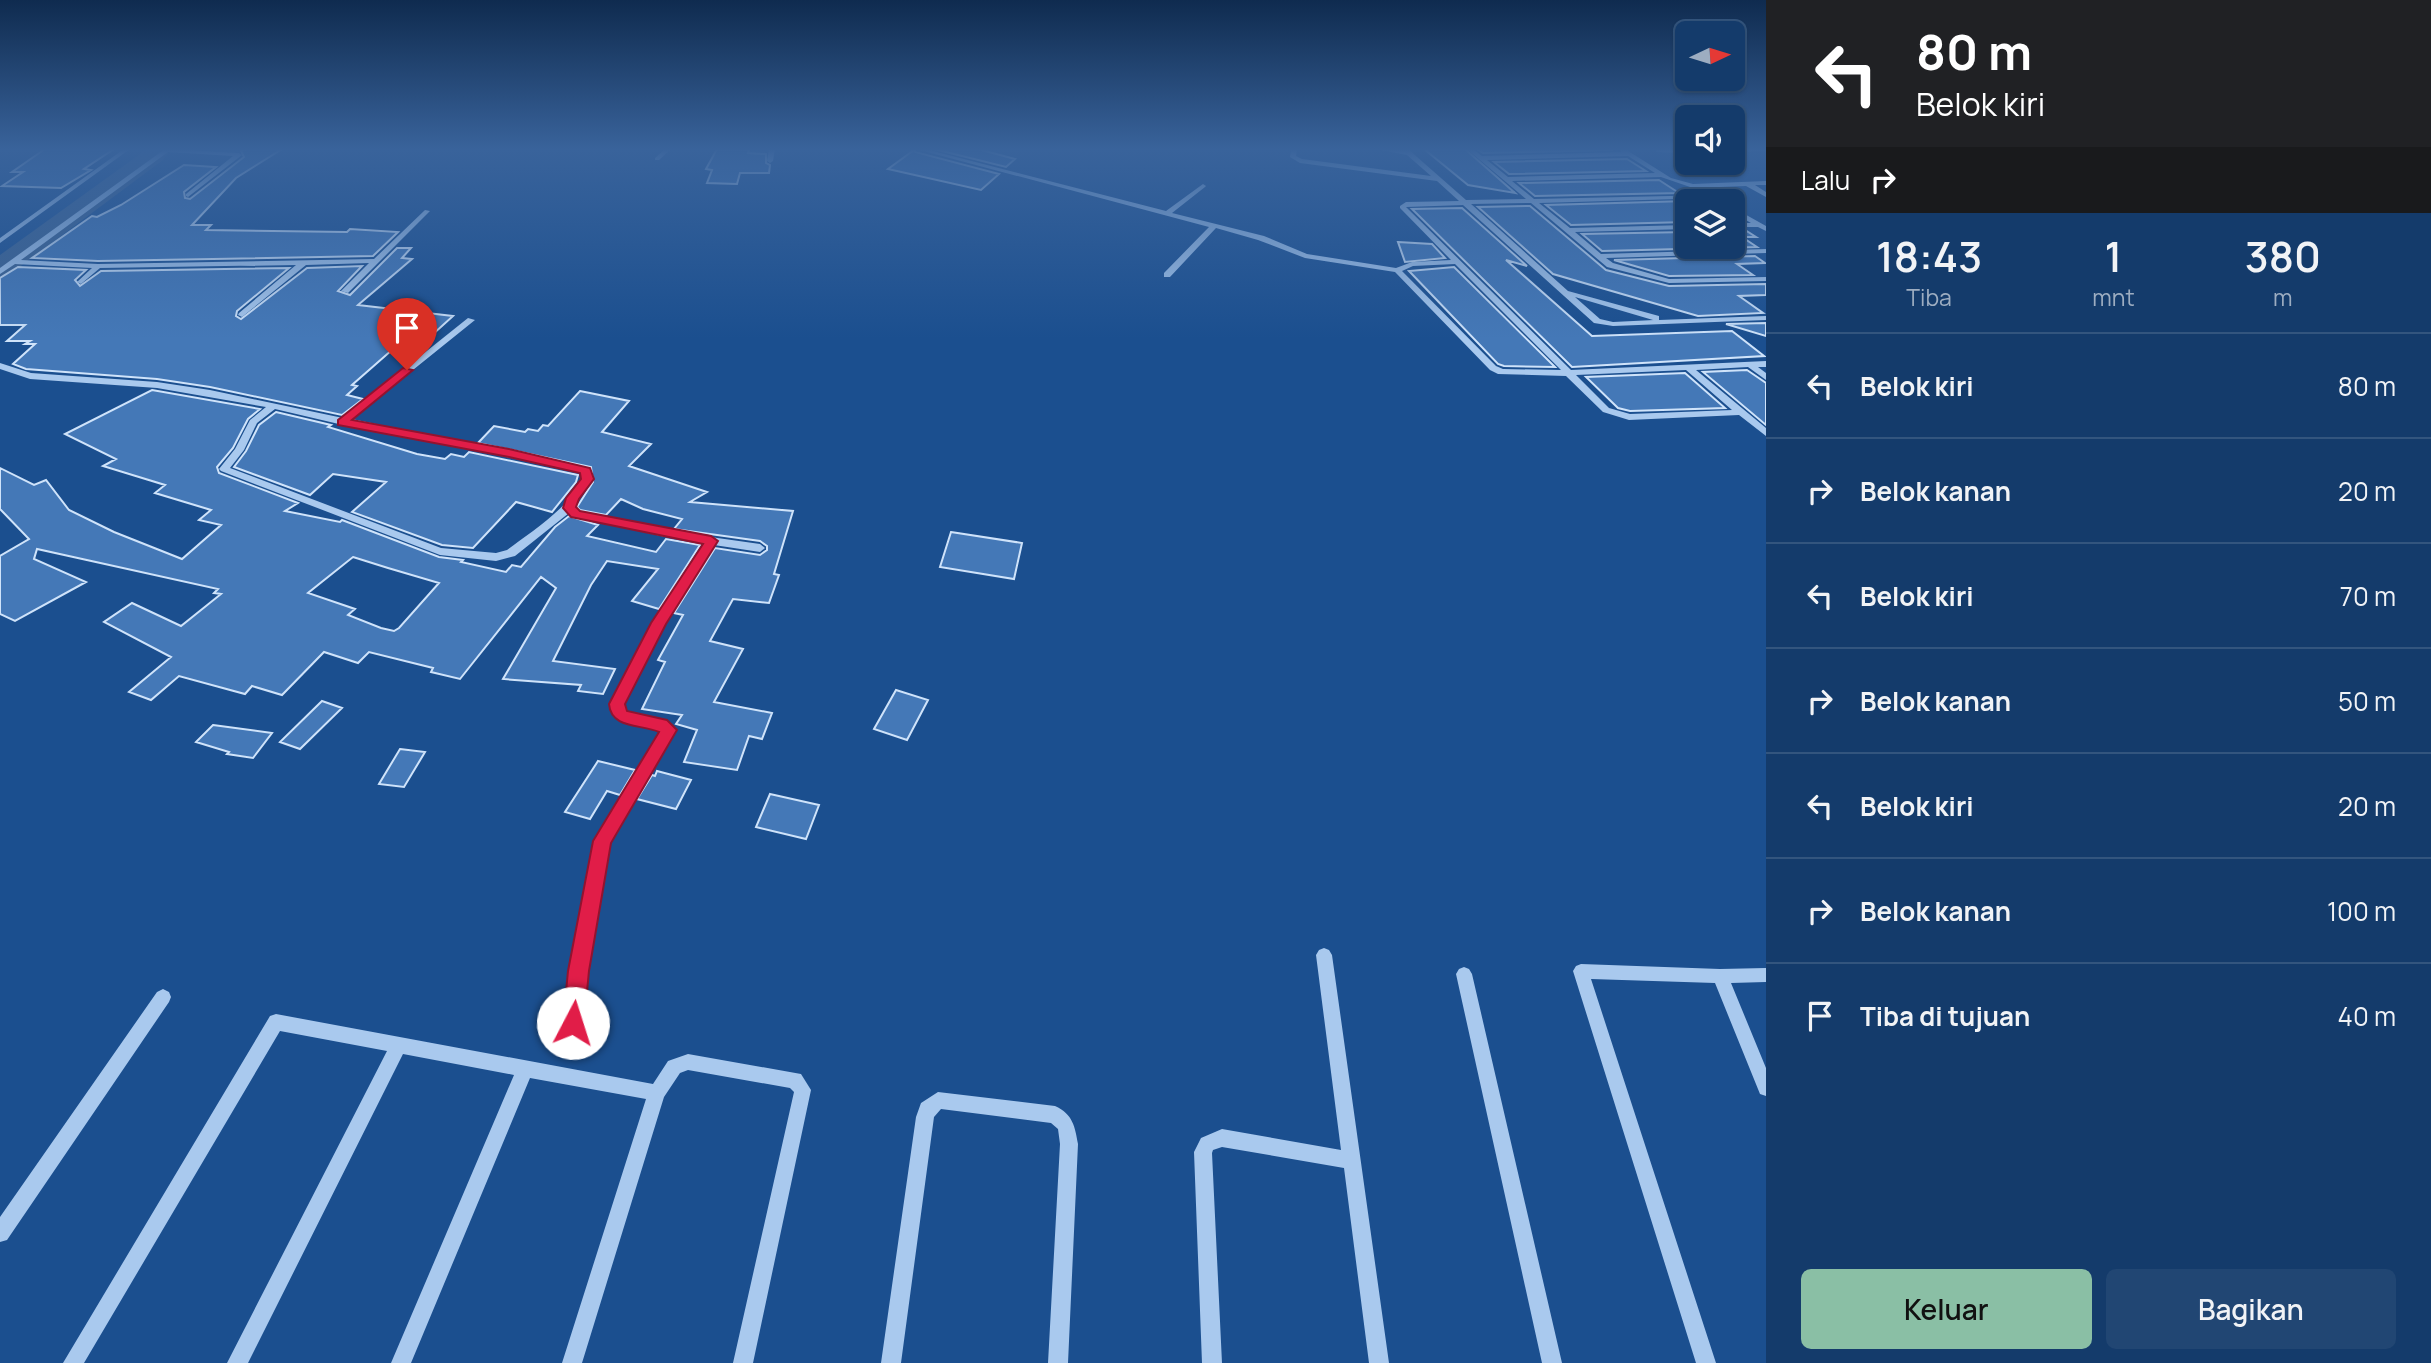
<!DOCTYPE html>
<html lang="id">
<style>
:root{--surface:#143b6b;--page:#214673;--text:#f1f3f6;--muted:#9dadc1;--line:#33557e;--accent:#8abfa5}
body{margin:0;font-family:Manrope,sans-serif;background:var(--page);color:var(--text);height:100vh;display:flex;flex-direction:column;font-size:26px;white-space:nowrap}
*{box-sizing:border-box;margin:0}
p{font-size:23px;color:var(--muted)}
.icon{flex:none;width:38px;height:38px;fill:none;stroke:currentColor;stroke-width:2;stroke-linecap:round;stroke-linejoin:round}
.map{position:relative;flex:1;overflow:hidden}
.details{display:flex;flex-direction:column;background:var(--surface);width:665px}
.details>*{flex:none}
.hud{background:#202124;color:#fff;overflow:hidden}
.needle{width:46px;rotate:86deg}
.tools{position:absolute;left:1675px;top:21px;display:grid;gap:14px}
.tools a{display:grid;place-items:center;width:70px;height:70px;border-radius:10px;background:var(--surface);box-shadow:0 2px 5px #0004,0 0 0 2px var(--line);font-size:35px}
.pin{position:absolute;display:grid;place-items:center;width:60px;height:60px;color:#fff;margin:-72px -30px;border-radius:50% 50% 50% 0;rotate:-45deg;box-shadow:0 0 7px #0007}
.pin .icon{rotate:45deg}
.me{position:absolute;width:77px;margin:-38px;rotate:5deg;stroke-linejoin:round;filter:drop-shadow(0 0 5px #0008)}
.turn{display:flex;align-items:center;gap:24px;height:147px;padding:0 35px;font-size:32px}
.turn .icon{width:91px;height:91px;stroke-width:2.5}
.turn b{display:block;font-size:49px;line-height:60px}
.then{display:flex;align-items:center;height:66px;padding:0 35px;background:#0003;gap:14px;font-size:26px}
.eta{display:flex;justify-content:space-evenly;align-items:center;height:119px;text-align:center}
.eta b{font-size:42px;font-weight:600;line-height:49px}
.button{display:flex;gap:14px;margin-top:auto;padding:14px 35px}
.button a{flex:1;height:80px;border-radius:10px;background:var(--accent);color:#111;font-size:28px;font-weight:600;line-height:80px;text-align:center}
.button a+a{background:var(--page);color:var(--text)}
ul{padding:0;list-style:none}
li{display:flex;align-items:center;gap:21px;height:105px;padding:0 35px;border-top:2px solid var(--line)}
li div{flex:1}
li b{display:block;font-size:26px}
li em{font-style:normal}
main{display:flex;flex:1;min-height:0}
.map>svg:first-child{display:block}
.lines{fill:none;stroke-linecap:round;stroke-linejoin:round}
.river{fill:#3c6290;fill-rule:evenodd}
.building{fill:#4478b7;stroke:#cfe3fa;stroke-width:2;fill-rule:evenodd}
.minor{fill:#a9c9ee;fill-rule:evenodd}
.route{fill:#e11d48;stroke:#92132f;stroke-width:2}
</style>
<main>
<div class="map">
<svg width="1766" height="1363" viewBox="0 0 1766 1363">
<rect width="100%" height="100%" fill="#1b4f8f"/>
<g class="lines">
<!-- river -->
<path class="river" d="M147,149H171L163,160L10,274L0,276V255Z"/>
</g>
<!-- building -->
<path class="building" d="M45,149H114L84,169L91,170L61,188L2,186L23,172H12Z
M245,149H282L236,178L192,225H211L206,230L347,232L350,229L398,232L373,256L98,261L32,258L92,216L97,217L121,205L184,165L216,167L184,192L185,198L190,199L244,157L241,151Z
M717,149L749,150L748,153L766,154V163L770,165L769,173H740L737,184L707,183L712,170L706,169Z
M934,149H978L1015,159L1006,167Z
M1424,149H1465L1515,193L1468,185Z
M1477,149H1611L1613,150L1483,153Z
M914,150L915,152L999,174L981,190L888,169Z
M1627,159L1646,171L1509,174L1494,162Z
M1659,180L1679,193L1535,196L1519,183Z
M1687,201V222L1571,225L1546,205Z
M1530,206L1606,270L1669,286L1766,284V295L1739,296L1763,313L1698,316L1553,274L1478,207Z
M1462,208L1527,266L1506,260L1592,336L1732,331L1764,356L1572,367L1412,209Z
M1732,230H1745L1756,237H1742L1757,247L1602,251L1582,234L1687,232V247H1732Z
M1398,242L1432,244L1445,258L1405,262Z
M397,248H411L402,258L412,259L358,305L453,316L421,345L401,342L352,385L357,386L347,395L363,399L342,415L210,387L157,379L26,369L13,364L35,344H25L30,341H7L25,325H0V278L18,267L86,270L75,280L80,286L101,271L289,268L237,311L236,316L241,319L307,268L362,266L338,291L350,295Z
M1755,256L1765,263L1737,264L1753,275L1669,276L1614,260Z
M1454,267L1555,367L1504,366L1498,364L1409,271Z
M1766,323V336L1726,324Z
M1747,370L1766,383V425L1703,372Z
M1685,373L1725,408L1630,411L1618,408L1586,377Z
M152,390L260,409L248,419L233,448L217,467L219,473L298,503L285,511L340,522L342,520L439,557L463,560L461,562L506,572L512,565L521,567L555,527L569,516L598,525L587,536L656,552L666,539L700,545L659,609L632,601L658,569L607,561L591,585L553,661L615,669L603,694L578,691L581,685L503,679L556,588L541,577L460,679L431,672L433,668L369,652L358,663L324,652L282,695L252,686L245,694L179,676L151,700L129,692L171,657L104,622L132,603L181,626L221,594L214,593L218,589L37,549L34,559L86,582L15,621L0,614V556L29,539L0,509V468L34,485L46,480L69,510L114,532L182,559L221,525L199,520L211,510L155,493L165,485L103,466L116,459L65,434ZM353,557L388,568L439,583L399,628L394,631L381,628L348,615L355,609L308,593Z
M580,391L629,401L602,432L651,444L629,466L707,492L690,502L793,511L774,574L779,575L769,603L733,599L710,641L743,649L714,702L772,713L762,739L749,736L737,770L684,762L697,730L676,724L682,715L642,709L665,662L658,660L683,615L674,613L715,548L760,555L767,550V546L760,541L674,529L682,519L643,509L621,499L606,515L580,510L577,507L593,482L591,467L478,443L494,426L525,432L528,429L538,431L543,425L548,426Z
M276,412L331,425L328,427L417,454L445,459L451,454L464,457L469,452L578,475L576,482L552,512L516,502L473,548L442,545L352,512L386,482L333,474L310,495L234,467L246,451L259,425Z
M951,532L1022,543L1014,579L940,567Z
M896,690L928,700L907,740L874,729Z
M322,701L342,708L300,749L280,742Z
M213,725L272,733L253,758L227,754L229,752L196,742Z
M400,749L425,752L404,787L379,784Z
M598,761L635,770L620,795L607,791L590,819L565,812Z
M657,771L691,780L676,809L637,799L652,775L655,776Z
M770,794L819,805L806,839L756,827Z"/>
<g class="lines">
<!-- minor -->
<path class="minor" d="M124,149H130L0,243V238Z
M165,149L239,153L242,155L188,197L186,196V194L233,156L168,152L21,260L98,264L374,259L425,210L430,211L348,293L341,291L369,263L306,265L242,317L238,315L239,313L296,265L100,268L81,284L77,282L92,268L15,264L0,274V268Z
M665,149H671L659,160H655V158Z
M769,149H775L773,161L770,163L767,161Z
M916,149H925L1166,211L1203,184L1206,186L1205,187L1172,213L1264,236L1307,254L1396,268L1412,262L1451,260L1400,208V206L1406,202L1459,201L1437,181L1300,163L1290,157L1291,149H1297L1296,156L1302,159L1431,176L1407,155L1376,149H1408L1466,200L1526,199L1467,149H1473L1482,156L1622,152L1618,149H1625L1671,178L1693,184L1766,181V185H1755L1766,192V197L1746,186L1693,188L1661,177L1512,181L1534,199L1714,195L1715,196L1712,198L1539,203L1570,228L1687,225V229L1575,232L1601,254L1766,249V253L1606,258L1613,263L1669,279L1766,277V281L1669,283L1607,267L1531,203L1471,204L1568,291L1659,316V320L1766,316V320L1613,326L1594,323L1463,205L1406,207L1571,370L1766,361V367H1758L1766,373V380L1748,367L1696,370L1766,428V436L1739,415L1629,420L1603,412L1566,376L1498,374L1490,370L1395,272L1305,258L1258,240L1216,228L1170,277H1164V273L1209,227ZM1628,156L1655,173L1508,177L1487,160ZM1455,264L1561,370L1503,369L1496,366L1402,271L1413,266ZM1575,297L1653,320H1654L1613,322L1600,319ZM1686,370L1732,410L1630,414L1609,408L1576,375Z
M1658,149H1687V153L1656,152Z
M1732,149H1766V151L1732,152Z
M1732,207L1766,226V231L1758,227H1732V223H1751L1732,212Z
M468,318L475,320L352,419L589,469L591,481L574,507L579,512L661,530L760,544L765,548L760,552L714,545L664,624L623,704L626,712L666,722L675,730L609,842L587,971L581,1023L579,1029L573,1031L567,1029L565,1023L571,971L595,841L661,732L618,719L612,713L611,704L653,623L704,543L661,536L576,517L569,513L515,556L496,561L440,555L221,471L219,469L235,449L250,420L266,407L157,388L30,379L0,369V363L31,373L157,382L210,390L343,418ZM275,409L343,425L346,424L570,470L581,473C582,500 528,534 507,550L496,553L441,548L230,468L244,450L257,423Z
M1324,948L1329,950L1332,955L1389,1363H1369L1344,1168L1222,1147L1213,1150L1212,1153L1222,1363H1202L1194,1152L1201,1138L1222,1129L1341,1150L1316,955L1319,950Z
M1581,964L1720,969L1766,968V982L1731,983L1766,1068V1096L1760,1094L1715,983L1591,979L1716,1363H1696L1573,971L1576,966Z
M1464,967L1469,969L1472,974L1562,1363H1542L1456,974L1459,969Z
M163,989L169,992L171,997L169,1002L7,1240L0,1242V1217L157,992Z
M276,1014L653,1084L668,1061L688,1054L801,1074L811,1090L753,1363H733L794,1092L790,1088L688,1070L680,1073L664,1097L582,1363H562L646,1099L530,1078L411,1363H391L514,1075L403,1054L248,1363H227L387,1051L280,1031L84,1363H63L270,1016Z
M938,1092L1055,1106C1073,1114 1075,1127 1078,1144L1068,1363H1048L1060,1144L1058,1129L1051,1123L941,1109L934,1117L901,1363H881L916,1117L921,1103Z"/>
</g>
<!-- sky -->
<linearGradient id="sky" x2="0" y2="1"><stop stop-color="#0f2b4f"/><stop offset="0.44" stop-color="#39639b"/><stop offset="1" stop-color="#39639b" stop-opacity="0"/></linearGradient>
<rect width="1766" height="339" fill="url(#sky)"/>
<!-- route -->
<path class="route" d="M403,368L413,370L352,420L509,449L590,468L594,479L579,499L576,507L580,511L711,536L718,541L666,624L625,704L627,711L667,720L677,730L611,843L589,971L584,1023L581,1030L573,1033L566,1030L563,1023L568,971L593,841L659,732C641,724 611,729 609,704L651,623L703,544L571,517L563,508L566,498L581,479L580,473L509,457L338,425V420Z"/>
</svg>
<div class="tools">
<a><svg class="needle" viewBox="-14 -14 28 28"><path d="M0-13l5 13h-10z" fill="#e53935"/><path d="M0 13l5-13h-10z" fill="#9dadc1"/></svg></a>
<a><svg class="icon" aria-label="sound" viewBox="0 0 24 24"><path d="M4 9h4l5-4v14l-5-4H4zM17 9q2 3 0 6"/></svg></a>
<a><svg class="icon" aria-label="layers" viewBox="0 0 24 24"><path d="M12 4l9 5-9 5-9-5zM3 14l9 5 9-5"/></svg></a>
</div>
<div class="pin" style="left:407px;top:370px;background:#d93025"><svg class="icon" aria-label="arrive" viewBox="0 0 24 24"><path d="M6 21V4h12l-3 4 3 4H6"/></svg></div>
<svg class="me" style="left:573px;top:1023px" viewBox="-20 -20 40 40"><circle r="19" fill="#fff"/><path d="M0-13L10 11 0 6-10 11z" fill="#e11d48"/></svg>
</div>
<section class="details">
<div class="hud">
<div class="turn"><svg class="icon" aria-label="left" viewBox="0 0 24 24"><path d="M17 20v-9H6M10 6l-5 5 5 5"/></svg><div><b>80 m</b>Belok kiri</div></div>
<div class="then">Lalu<svg class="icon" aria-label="right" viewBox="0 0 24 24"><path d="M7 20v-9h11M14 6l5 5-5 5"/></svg></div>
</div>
<div class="eta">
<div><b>18:43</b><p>Tiba</p></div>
<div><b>1</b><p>mnt</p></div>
<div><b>380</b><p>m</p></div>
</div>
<ul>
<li><svg class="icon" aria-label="left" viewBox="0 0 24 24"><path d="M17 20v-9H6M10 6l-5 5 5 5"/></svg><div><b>Belok kiri</b></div><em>80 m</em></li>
<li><svg class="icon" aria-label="right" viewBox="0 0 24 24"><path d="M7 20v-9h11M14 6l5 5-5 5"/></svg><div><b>Belok kanan</b></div><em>20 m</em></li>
<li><svg class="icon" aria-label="left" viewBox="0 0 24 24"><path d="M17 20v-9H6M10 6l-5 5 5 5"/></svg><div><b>Belok kiri</b></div><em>70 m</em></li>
<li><svg class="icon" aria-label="right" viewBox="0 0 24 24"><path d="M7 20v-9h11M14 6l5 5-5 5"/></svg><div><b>Belok kanan</b></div><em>50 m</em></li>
<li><svg class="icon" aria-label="left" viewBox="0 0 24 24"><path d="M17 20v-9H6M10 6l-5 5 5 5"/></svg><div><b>Belok kiri</b></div><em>20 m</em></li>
<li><svg class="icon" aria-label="right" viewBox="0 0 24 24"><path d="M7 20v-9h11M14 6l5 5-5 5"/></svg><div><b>Belok kanan</b></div><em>100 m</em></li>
<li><svg class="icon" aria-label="arrive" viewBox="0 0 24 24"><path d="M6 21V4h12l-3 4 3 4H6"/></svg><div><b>Tiba di tujuan</b></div><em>40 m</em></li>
</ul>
<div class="button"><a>Keluar</a><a>Bagikan</a></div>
</section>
</main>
